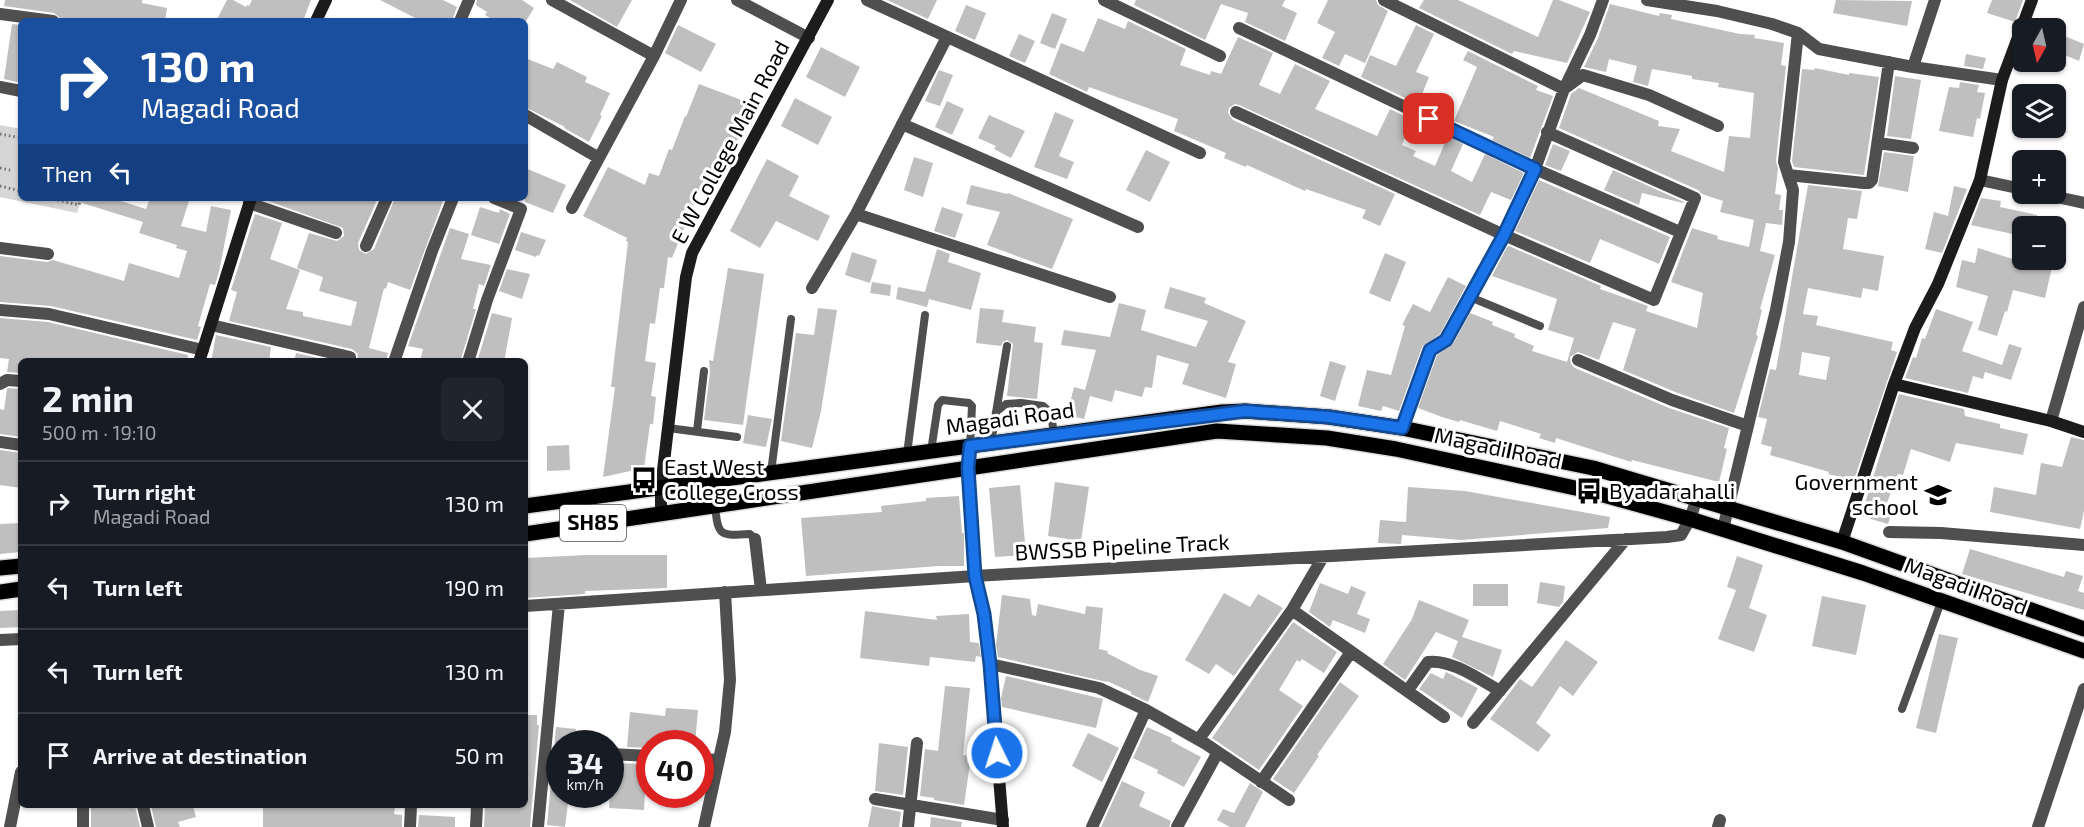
<!DOCTYPE html>
<meta charset="utf-8">
<style>
:root{--surface:#171b24;--page:#20242c;--text:#f1f3f6;--muted:#9ea1a6;--line:#363941}
body{margin:0;font-family:"Exo 2",sans-serif;background:var(--page);color:var(--text);height:100vh;display:flex;flex-direction:column;font-size:22px;white-space:nowrap}
*{box-sizing:border-box;margin:0}
p{font-size:20px;color:var(--muted)}
.icon{flex:none;width:33px;height:33px;fill:none;stroke:currentColor;stroke-width:2;stroke-linecap:round;stroke-linejoin:round}
.map{position:relative;flex:1;overflow:hidden}
.sheet{position:absolute;left:18px;top:358px;width:510px;height:450px;display:flex;flex-direction:column;background:var(--surface);border-radius:9px;box-shadow:0 2px 4px #0004}
.sheet>*{flex:none}
.guide{position:absolute;left:18px;top:18px;width:510px;height:183px;border-radius:9px;box-shadow:0 2px 4px #0004;background:#1a4fa0;color:#fff;overflow:hidden}
.needle{width:39px;rotate:188deg}
.buttons{position:absolute;left:2012px;top:18px;display:grid;gap:12px}
.buttons a{display:grid;place-items:center;width:54px;height:54px;border-radius:9px;background:var(--surface);box-shadow:0 2px 4px #0004;font-size:30px}
.speed{position:absolute;left:546px;top:730px;display:flex;gap:12px;font-size:30px;font-weight:700;text-align:center}
.speed>*{display:grid;place-content:center;width:78px;height:78px;border-radius:50%;background:var(--surface);box-shadow:0 2px 4px #0004;line-height:1}
.speed small{font-size:15px;font-weight:400}
.speed .limit{border:9px solid #d22;background:#fff;color:#111}
.pin{position:absolute;display:grid;place-items:center;width:51px;height:51px;color:#fff;margin:-26px;border-radius:12px;box-shadow:0 3px 9px #0006}
.me{position:absolute;width:66px;margin:-33px;rotate:356deg;stroke-linejoin:round;filter:drop-shadow(0 0 4px #0008)}
.turn{display:flex;align-items:center;gap:21px;height:126px;padding:0 24px;font-size:27px}
.turn .icon{width:78px;height:78px;stroke-width:2.5}
.turn b{display:block;font-size:42px;line-height:51px}
.then{display:flex;align-items:center;height:57px;padding:0 24px;background:#0003;gap:12px;font-size:22px}
.round{display:grid;place-items:center;flex:none;width:63px;height:63px;border-radius:9px;background:var(--page)}
.head{display:flex;align-items:center;justify-content:space-between;height:102px;padding:0 24px}
h1{font-size:36px;font-weight:700;line-height:45px}
ul{padding:0;list-style:none}
li{display:flex;align-items:center;gap:18px;height:84px;padding:0 24px;border-top:2px solid var(--line)}
li div{flex:1}
li b{display:block;font-size:22px}
li em{font-style:normal}
.map>svg:first-child{display:block}
.green{fill:#d6d6d6}
.building{fill:#bfbfbf;fill-rule:evenodd}
.lines{fill:none;stroke-linecap:round;stroke-linejoin:round}
.primary-casing{stroke:#dbdbdb;stroke-width:18}
.path{stroke:#717171;stroke-width:3;stroke-dasharray:1.5 3;stroke-linecap:butt}
.lane{stroke:#4f4f4f;stroke-width:8}
.street{stroke:#4f4f4f;stroke-width:12}
.secondary{stroke:#1c1c1c;stroke-width:12}
.primary{stroke:#000;stroke-width:15}
.route-casing{stroke:#114b97;stroke-width:15}
.route{stroke:#1a73e8;stroke-width:10}
.labels{text-anchor:middle;stroke-width:6;stroke-linejoin:round;paint-order:stroke}
.shield{fill:#fff;stroke:#4c4c4c;stroke-width:1.5}
.shield-label{font-size:21px;font-weight:bold;fill:#000}
.street-label{font-size:22px;fill:#000;stroke:#fff}
.poi-label{font-size:22px;fill:#000;stroke:#fff;text-anchor:start}
</style>
<div class="map">
<svg width="2084" height="827" viewBox="0 0 2084 827">
<rect width="100%" height="100%" fill="#fff"/>
<!-- green -->
<path class="green" d="M0,125L21,129V198H82L77,213L0,197Z"/>
<!-- building -->
<path class="building" d="M5,0H142V3L167,8L165,21H77L60,18L54,13L4,6Z
M227,0H233L246,7L247,5L249,6L252,0H311L303,21H216Z
M380,0H443L457,7L452,21H421Z
M477,0H522L534,8L526,21H495L485,15L487,12L476,5Z
M570,0H632L617,27Z
M887,0H937L928,19Z
M1136,0H1285L1282,6L1297,13L1285,41L1245,22L1248,13L1221,4L1205,40L1134,5Z
M1328,0H1376L1378,5L1388,11L1365,63L1345,54L1339,66L1322,58L1335,32L1317,23Z
M1424,0H1458L1538,37L1553,0H1559L1590,12L1567,63L1514,51L1512,54L1419,8Z
M1836,0L1912,1L1907,26L1833,13Z
M1992,0H2023L2015,22L1987,13Z
M1610,4L1659,16L1660,13L1672,15L1671,19L1740,34L1755,35L1754,38L1784,43L1781,65L1786,66L1776,161L1778,169L1775,194L1781,195L1779,210H1783L1782,225L1766,223L1760,251L1775,255L1760,309L1762,310L1756,335L1758,336L1734,413L1675,392L1623,370L1636,329L1613,322L1599,360L1578,352L1570,357L1571,364L1575,368L1669,408L1729,428L1724,448L1727,449L1719,482L1632,460L1631,462L1556,438L1555,443L1539,438L1541,434L1500,421L1497,431L1460,420L1459,422L1442,417L1418,408L1437,355L1453,344L1470,313L1493,322L1492,325L1515,334L1514,337L1534,346L1532,351L1567,362L1574,338L1548,330L1557,299L1492,276L1507,247L1509,246L1601,286L1600,289L1648,306L1646,311L1697,328L1703,293L1671,282L1692,228L1718,236L1717,239L1749,247L1754,220L1720,212L1723,201L1702,194L1698,190L1559,128L1571,94L1579,88L1659,121L1658,126L1680,129L1671,151L1724,172L1729,136L1750,138L1754,93L1718,87L1719,83L1692,79V76L1652,69L1648,86L1633,82L1637,66L1609,59L1606,72L1584,67L1598,38Z
M966,5L986,13L975,40L955,31Z
M1052,13L1067,19L1055,49L1040,43Z
M1098,18L1125,29L1128,21L1186,49L1180,65L1210,75L1211,71L1221,74L1238,37L1273,53L1259,85L1280,94L1295,64L1330,81L1315,109L1377,136L1390,109L1412,120L1402,145L1416,151L1413,156L1435,166L1448,136L1463,144L1451,171L1472,182L1485,154L1524,173L1511,200L1491,192L1480,215L1239,105L1235,104L1229,108L1228,113L1233,120L1395,194L1380,226L1362,218L1366,210L1306,189L1305,191L1247,165L1246,167L1224,158L1226,153L1174,131L1178,119L1089,87L1087,92L1049,74L1061,43L1084,52Z
M12,24L21,25V83L4,79Z
M678,25L716,44L701,72L665,53Z
M1416,25L1434,34L1416,72L1429,77L1418,104L1361,77L1370,55L1396,66Z
M1019,34L1035,41L1025,63L1009,56Z
M2060,34L2084,44L2079,61L2055,51Z
M821,47L860,67L845,97L806,77Z
M1468,51L1538,86L1536,90L1553,96L1530,158L1492,140L1494,137L1454,121L1477,67L1463,60Z
M1966,54L1986,58L1983,69L1964,66Z
M525,58L553,69L557,62L587,77L585,82L610,93L600,115L602,116L589,142L564,128L565,127L525,107Z
M1815,68L1849,75V73L1879,77L1864,175L1794,167L1792,161L1802,69L1814,70Z
M939,70L953,75L940,106L925,101Z
M1895,76L1921,80L1911,139L1887,136Z
M1960,82L1979,85L1977,92L1985,93L1980,119L1977,118L1973,137L1939,131L1949,87L1959,88Z
M699,84L752,104L727,166L717,163L707,191L700,189L672,258L668,257L664,288H660L655,324L650,323L645,361L656,363L651,396L656,397L653,424H650L644,468L603,477L615,387H611L628,242L626,241L627,238L583,216L608,167L645,185L649,173L659,176L669,149L672,150L685,116L686,117Z
M795,98L832,117L818,145L781,126Z
M947,101L964,109L952,135L935,127Z
M1055,112L1074,120L1059,156L1074,162L1067,179L1034,167Z
M989,115L1025,131L1011,158L994,149L996,146L978,138Z
M1553,144L1570,151L1561,171L1545,165Z
M1146,150L1170,162L1150,202L1126,190Z
M1884,152L1914,156L1908,192L1878,186Z
M914,157L933,163L923,197L904,190Z
M767,159L799,176L789,196L830,216L818,241L776,221L760,248L730,231Z
M525,168L566,185L553,213L525,202Z
M1613,170L1684,202L1683,203L1642,193L1639,205L1604,190Z
M1539,180L1670,237L1659,264L1600,239L1590,263L1515,231Z
M971,185L1007,194L1008,193L1073,219L1052,269L987,245L1000,212L966,204Z
M1808,185L1862,191L1857,219L1848,218L1843,249L1884,256L1878,291L1863,288L1861,298L1808,288L1803,314L1818,316L1816,325L1893,342L1891,350L1897,352L1854,480L1828,474L1829,472L1770,455L1772,447L1761,444L1767,419L1758,417L1770,369L1776,370ZM1802,352L1830,357L1826,380L1799,375Z
M1954,186L1967,189L1942,253L1925,249L1934,212L1948,216Z
M76,198H111L146,209L150,198H180L189,201L181,226L206,232L211,206L231,210L219,272L215,285L210,284L198,326L201,327L197,340L51,306L0,302V256L47,262L53,260L124,281L129,263L179,278L187,251L176,248L177,245L139,233L143,222L76,201Z
M260,198H378L358,243L359,250L366,254L374,249L395,198H444L410,290L388,282L386,289L384,288L369,348L388,353L386,362H357L358,354L352,349L229,321L237,292L231,290L255,214L282,223L270,259L300,270L286,309L303,312V316L351,326L357,302L319,291L323,277L297,268L309,233L337,241L344,236L343,228Z
M1981,198L2001,201L2000,207L2037,215L2035,226H2022V236L1971,225Z
M480,207L499,213L500,209L510,214L499,244L471,235Z
M942,207L963,214L955,238L934,231Z
M450,228L469,234L461,259L491,265L484,286L479,284L473,309H476L460,362H420L423,349L408,346Z
M521,232L546,240L539,256L537,255L536,257L515,250Z
M1978,248L2022,262L2023,260L2052,267L2045,298L2013,290L2007,312L2005,311L1997,336L1978,330L1988,296L1956,287L1962,260L1975,263Z
M937,249L950,254L948,262L981,273L971,310L929,299L927,307L896,299L898,287L925,292Z
M852,252L877,260L870,283L845,275Z
M1385,253L1406,262L1390,302L1369,293Z
M728,268L764,274L743,425L704,420L710,372L709,360L713,361Z
M507,269L530,274L522,299L499,291Z
M1448,277L1466,286L1440,334L1422,347L1399,411L1383,406L1381,411L1358,406L1367,370L1391,375L1405,326L1402,325L1413,304L1430,312Z
M872,282L891,285L890,296L870,293Z
M1170,287L1206,298L1204,303L1246,321L1228,362L1236,364L1226,398L1182,384L1189,364L1157,355L1152,388L1145,387L1142,397L1115,390L1112,402L1090,396L1084,419L1067,415L1074,387L1085,390L1096,350L1061,345L1064,330L1110,337L1119,303L1146,310L1141,330L1196,347L1208,321L1164,308Z
M818,308L837,310L821,411L812,448L781,441L796,333L814,335Z
M980,308L1004,310L1002,322L1036,327L1034,342L1043,343L1037,399L1007,396L1013,344L1007,340L1003,342L1001,346L976,343Z
M1936,309L1973,322L1962,351L2002,365L2009,344L2022,348L2011,380L1985,372L1983,379L1973,376L1968,393L1905,378L1913,357L1916,358L1922,338L1925,339Z
M492,313L512,318L504,362H477Z
M0,318L48,322L188,355L187,362H21V373L7,372L9,359L0,358Z
M216,335L271,347L269,362H211Z
M296,353L318,358L317,362H294Z
M1330,361L1346,366L1335,401L1320,396Z
M9,388L21,389V437L0,434V409L4,410L7,389Z
M1899,394L1964,409L1965,416L2000,424V428L2028,434L2023,455L1956,443L1950,462L1911,449L1903,475L1898,474L1885,508L1892,511L1888,524L1861,516Z
M748,415L772,419L766,447L743,443Z
M2071,437L2084,440V511L2080,529L1990,512L1994,487L2036,495L2041,463L2062,467Z
M569,445L570,470L547,471V446Z
M0,450L21,453V488L0,485Z
M1055,482L1089,487L1081,541L1048,536Z
M1020,485L1026,555L995,557L989,488Z
M1408,487L1465,491L1610,517L1608,528L1461,540L1402,535L1401,544L1378,543L1380,520L1406,522Z
M959,496L962,533H964V566H939L806,576L801,518L882,512L881,506L926,501V498Z
M21,523V552L0,554V524Z
M1970,549L2064,577L2066,571L2083,576L2078,591L2084,593V610L1962,574Z
M587,555H667V588L585,591V594L525,598V558Z
M1737,556L1763,565L1749,608L1767,615L1754,652L1718,639L1736,590L1727,587Z
M1540,582L1565,586L1563,602L1559,607L1537,603Z
M1320,583L1348,594L1351,586L1366,592L1357,614L1370,619L1365,633L1333,620L1330,627L1309,612Z
M1473,584H1508V606H1473Z
M1224,593L1250,607L1258,594L1283,608L1234,676L1216,664L1209,674L1185,660Z
M1002,595L1030,599L1032,615L1036,616L1038,604L1085,614L1086,606L1103,608L1099,649L1108,651L1107,653L1140,670L1158,676L1148,702L1131,694V692L1107,681V682L998,657L996,645Z
M1822,596L1866,605L1856,655L1812,646Z
M1419,600L1469,620L1462,637L1502,650L1493,677L1452,657L1458,641L1436,632L1405,680L1383,664L1412,619Z
M21,610V627L0,628V611Z
M865,611L937,620L936,616L969,614L970,642L979,643L981,657L976,656L975,662L930,657L929,666L860,658Z
M1293,622L1337,652L1324,673L1302,659L1300,662L1297,660L1279,690L1303,706L1259,770L1212,738Z
M1939,634L1958,638L1936,733L1916,728Z
M1566,640L1598,662L1573,696L1560,686L1536,723L1551,735L1538,752L1490,719L1520,679L1532,687Z
M1446,672L1478,688L1462,718L1419,689L1431,673L1443,679Z
M1006,676L1103,699L1096,728L1002,707L1001,698Z
M1340,682L1359,696L1317,755L1319,756L1294,793L1273,779Z
M945,686L970,688L963,755L971,756L964,805L934,800V798L920,796L925,749L938,751Z
M666,708L698,710L695,744H650V748L627,747L630,712L665,716Z
M525,715H537V725H539L530,827H484L485,806H525Z
M556,727L576,729L574,744H560V795H569L565,827L547,825Z
M1147,727L1172,738L1171,741L1201,757L1184,787L1157,773L1158,770L1133,758Z
M1088,733L1119,748L1102,782L1072,766Z
M879,743L908,747L903,795L875,791Z
M612,763L647,764L644,810L609,808Z
M1122,781L1145,792L1139,806L1171,821L1169,827H1101Z
M1250,783L1263,792L1245,827H1230L1217,820L1223,809L1234,813Z
M91,806H135L140,827H91Z
M151,806H193L196,817L178,822L180,827H156Z
M263,806H395L394,814L402,815V827H263Z
M872,806L901,812L899,827H868Z
M419,815L455,817V827H418Z
M931,817L962,822L961,827H930Z"/>
<g class="lines">
<!-- primary casing -->
<g class="primary-casing">
<path id="primary" d="M525,506L1222,412L1245,411L1329,417L1402,428L1593,468L1842,542L2084,629
M525,534L1217,431L1327,438L1396,449L1589,491L1690,519L1863,573L2084,651
M0,568L21,566
M0,592L21,589"/>
</g>
<!-- path -->
<path class="path" d="M0,134L21,138
M0,168L10,170
M0,186L21,191
M49,198L79,205L81,198"/>
<!-- lane -->
<path class="lane" d="M1470,297L1540,326
M996,412L1006,404L1021,403L1043,406L1051,413L1054,435
M668,428L737,437
M697,431L704,371
M991,443L1007,346
M931,451L938,405L942,400L969,403L972,406L970,446
M907,454L925,315
M771,472L791,319
M715,505C718,536 719,536 750,534L755,539
M1902,709L1941,602"/>
<!-- street -->
<path class="street" d="M552,0L654,56
M737,0L809,38
M867,0L1200,153
M1104,0L1220,56
M1384,0L1564,89L1590,35L1603,0
M1647,0L1717,11L1772,24L1798,33
M0,14L53,21
M460,21L469,0
M1239,28L1535,169L1680,232
M1913,67L2002,80
M0,87L21,91
M1236,112L1504,235L1654,300L1695,198L1547,132
M525,115L599,158
M902,124L1138,227
M1878,143L1913,148
M1788,175L1864,183H1869L1872,180L1889,62
M1980,180L2022,189
M2043,194L2084,203
M249,203L336,233
M572,208L654,56L681,0
M856,214L1110,297
M366,246L387,198
M0,248L48,254
M812,288L856,214L947,37
M0,310L49,314L203,350
M211,325L350,357
M1578,360L1672,400L1748,426
M394,362L432,251L453,198
M468,362L487,300L521,209L494,198
M0,384L7,380L21,381
M2051,421L2084,307
M1402,428L1430,350L1446,340L1504,235L1535,169L1564,89L1583,75L1649,95L1718,126
M0,442L21,445
M1723,529L1776,310L1789,242L1793,190L1784,162L1798,33L1819,49L1913,67L1935,0
M1889,532L1941,533L2084,545
M755,539L761,590
M1323,557L1292,610L1444,717
M525,606L975,576L1667,537L1681,535L1690,519L1697,498
M0,640L21,639
M990,664L1099,688L1146,710L1206,744L1289,800
M1408,690L1428,662C1452,659 1480,680 1500,691
M1473,723L1626,539
M1199,739L1292,610
M610,754L650,756
M700,759L719,760
M1261,782L1351,652
M875,799L1003,820
M143,806L148,827
M10,827L21,772
M83,827V806
M410,827L411,806
M476,827L477,806
M538,827L559,604
M704,827L725,732L730,680L725,592
M908,827L917,743
M1092,827L1146,710
M1177,827L1218,752
M1718,827L1720,820
M2038,827L2084,689"/>
<!-- secondary -->
<path class="secondary" d="M316,21L326,0
M199,362L251,198
M1894,384L1915,328L1938,284L1980,180L2002,80L2032,0
M968,468L975,576L984,614L990,664L1003,827
M661,513V487L686,277L692,253L828,0
M1842,542L1894,384L2051,421L2084,432"/>
<!-- primary -->
<use href="#primary" class="primary"/>
</g>
<g class="lines">
<!-- route casing -->
<g class="route-casing">
<path id="route" d="M997,753L990,664L984,614L975,576L968,468L970,446L1245,411L1329,417L1402,428L1430,350L1446,340L1504,235L1535,169L1429,119"/>
</g>
<!-- route -->
<use href="#route" class="route"/>
</g>
<!-- icons -->
<defs>
<g id="bus-bare" transform="scale(2.07)"><path d="M-5-6H5V4H4V6H2V4H-2V6H-4V4H-5ZM-3.5-4V0h7V-4ZM-3.5 1.2v1.5H-2V1.2ZM2 1.2v1.5H3.5V1.2Z" fill="#000" stroke="#fff" stroke-width="2.5" paint-order="stroke"/></g>
<g id="school-bare" transform="scale(2.07)"><path d="M0-5L7-2L0 1L-7-2ZM-4 1L0 2.5L4 1V4Q0 6-4 4Z" fill="#000" stroke="#fff" stroke-width="2.5" paint-order="stroke"/></g>
</defs>
<g fill-rule="evenodd">
<use href="#bus-bare" x="644" y="480"/>
<use href="#bus-bare" x="1589" y="491"/>
<use href="#school-bare" x="1938" y="495"/>
</g>
<g class="labels">
<!-- shield labels -->
<rect class="shield" x="560" y="505" width="66" height="36" rx="4.5"/>
<g class="shield-label">
<text x="593" y="530">SH85</text>
</g>
<!-- street labels -->
<g class="street-label">
<text transform="translate(730 142) rotate(-62)" y="8">E W College Main Road</text>
<text transform="translate(1010 418) rotate(-8)" y="8">Magadi Road</text>
<text transform="translate(1498 448) rotate(12)" y="8">Magadi Road</text>
<text transform="translate(1122 547) rotate(-3)" y="8">BWSSB Pipeline Track</text>
<text transform="translate(1966 586) rotate(20)" y="8">Magadi Road</text>
</g>
<!-- poi labels -->
<g class="poi-label">
<text x="664" y="475">East West<tspan x="664" dy="25">College Cross</tspan></text>
<text x="1918" y="490" text-anchor="end">Government<tspan x="1918" dy="25">school</tspan></text>
<text x="1609" y="499">Byadarahalli</text>
</g>
</g>
</svg>
<div class="buttons">
<a><svg class="needle" viewBox="-14 -14 28 28"><path d="M0-13l5 13h-10z" fill="#e53935"/><path d="M0 13l5-13h-10z" fill="#9ea1a6"/></svg></a>
<a><svg class="icon" aria-label="layers" viewBox="0 0 24 24"><path d="M12 4l9 5-9 5-9-5zM3 14l9 5 9-5"/></svg></a>
<a>+</a>
<a>−</a>
</div>
<div class="speed"><div>34<small>km/h</small></div><div class="limit">40</div></div>
<div class="pin" style="left:1429px;top:119px;background:#d93025"><svg class="icon" aria-label="arrive" viewBox="0 0 24 24"><path d="M6 21V4h12l-3 4 3 4H6"/></svg></div>
<svg class="me" style="left:997px;top:753px" viewBox="-20 -20 40 40"><circle r="17" fill="#1a73e8" stroke="#fff" stroke-width="3"/><path d="M0-11L8 9 0 5-8 9z" fill="#fff"/></svg>
<div class="guide">
<div class="turn"><svg class="icon" aria-label="right" viewBox="0 0 24 24"><path d="M7 20v-9h11M14 6l5 5-5 5"/></svg><div><b>130 m</b>Magadi Road</div></div>
<div class="then">Then<svg class="icon" aria-label="left" viewBox="0 0 24 24"><path d="M17 20v-9H6M10 6l-5 5 5 5"/></svg></div>
</div>
<section class="sheet">
<div class="head"><div><h1>2 min</h1><p>500 m · 19:10</p></div><a class="round"><svg class="icon" aria-label="close" viewBox="0 0 24 24"><path d="M6 6l12 12M18 6L6 18"/></svg></a></div>
<ul>
<li><svg class="icon" aria-label="right" viewBox="0 0 24 24"><path d="M7 20v-9h11M14 6l5 5-5 5"/></svg><div><b>Turn right</b><p>Magadi Road</p></div><em>130 m</em></li>
<li><svg class="icon" aria-label="left" viewBox="0 0 24 24"><path d="M17 20v-9H6M10 6l-5 5 5 5"/></svg><div><b>Turn left</b></div><em>190 m</em></li>
<li><svg class="icon" aria-label="left" viewBox="0 0 24 24"><path d="M17 20v-9H6M10 6l-5 5 5 5"/></svg><div><b>Turn left</b></div><em>130 m</em></li>
<li><svg class="icon" aria-label="arrive" viewBox="0 0 24 24"><path d="M6 21V4h12l-3 4 3 4H6"/></svg><div><b>Arrive at destination</b></div><em>50 m</em></li>
</ul>
</section>
</div>
